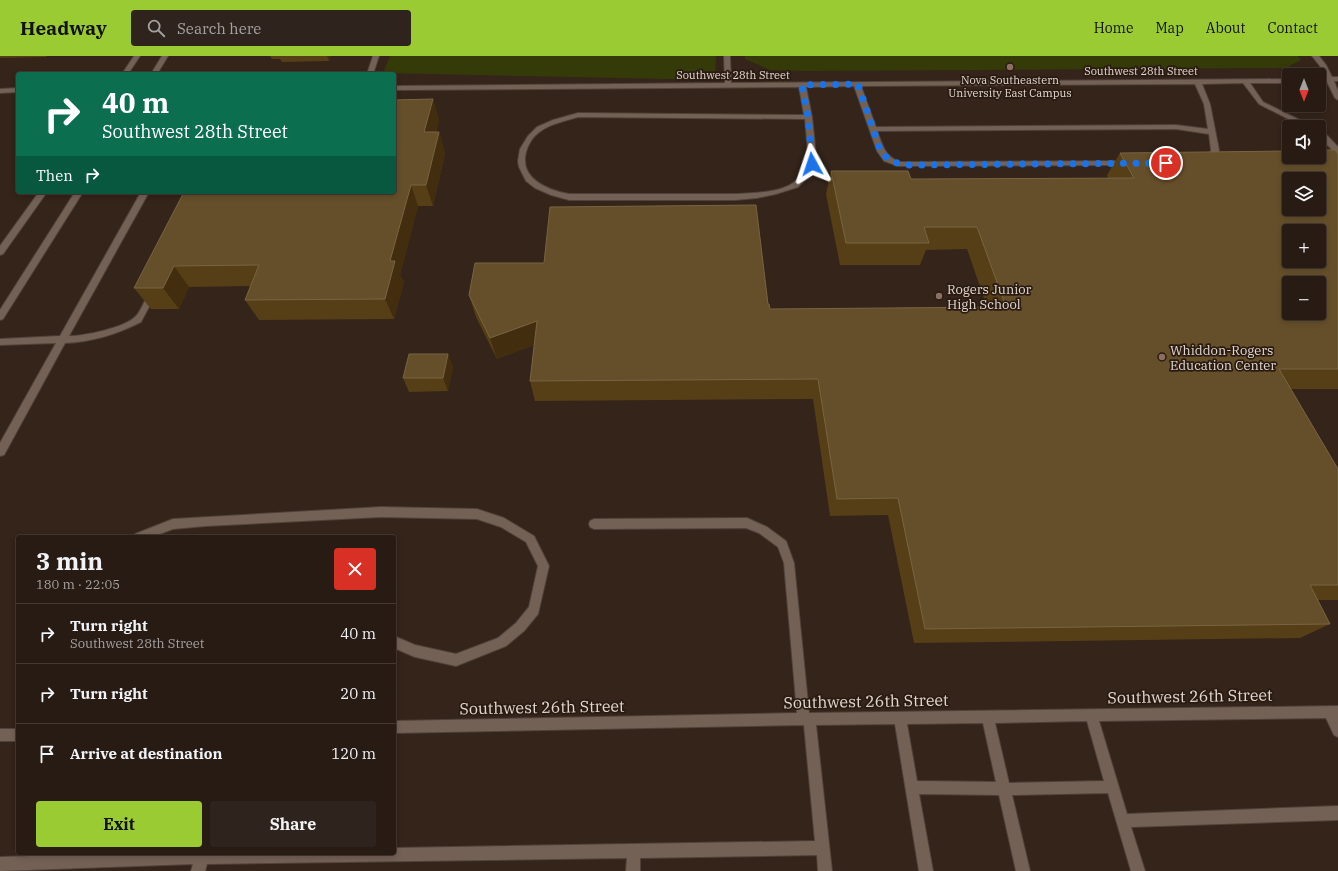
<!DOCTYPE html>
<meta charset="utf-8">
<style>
:root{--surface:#271b14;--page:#2f241d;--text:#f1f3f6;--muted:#a4a1a0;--line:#433934;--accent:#9bcb32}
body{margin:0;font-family:"IBM Plex Serif",serif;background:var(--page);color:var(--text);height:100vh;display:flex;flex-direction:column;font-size:15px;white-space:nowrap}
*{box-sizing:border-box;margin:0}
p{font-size:13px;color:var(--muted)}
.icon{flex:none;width:22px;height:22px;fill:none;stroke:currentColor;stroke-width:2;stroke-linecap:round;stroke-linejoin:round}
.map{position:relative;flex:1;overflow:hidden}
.side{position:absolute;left:16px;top:479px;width:380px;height:320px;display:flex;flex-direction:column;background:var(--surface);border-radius:4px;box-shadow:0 2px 6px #0003,0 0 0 1px var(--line)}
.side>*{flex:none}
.top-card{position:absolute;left:16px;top:16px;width:380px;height:122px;border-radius:4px;box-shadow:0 2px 6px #0003,0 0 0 1px var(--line);background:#0b6e4f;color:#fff;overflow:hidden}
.needle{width:26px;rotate:180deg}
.tools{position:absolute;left:1282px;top:12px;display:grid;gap:8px}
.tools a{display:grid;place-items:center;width:44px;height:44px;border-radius:4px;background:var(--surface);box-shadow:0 2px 6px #0003,0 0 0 1px var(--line);font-size:20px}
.pin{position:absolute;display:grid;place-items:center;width:34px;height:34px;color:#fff;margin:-17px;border:2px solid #fff;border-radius:50%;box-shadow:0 1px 4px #0007}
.me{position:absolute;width:44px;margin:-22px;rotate:355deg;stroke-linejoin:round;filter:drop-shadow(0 0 3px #0008)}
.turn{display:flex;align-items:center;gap:14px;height:84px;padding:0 20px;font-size:18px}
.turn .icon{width:52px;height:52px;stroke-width:2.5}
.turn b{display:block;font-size:28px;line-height:34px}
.then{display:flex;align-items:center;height:38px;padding:0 20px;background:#0003;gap:8px;font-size:15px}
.round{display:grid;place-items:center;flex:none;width:42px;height:42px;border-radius:4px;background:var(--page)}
.head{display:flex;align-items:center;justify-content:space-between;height:68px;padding:0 20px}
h1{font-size:24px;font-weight:700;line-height:30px}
.button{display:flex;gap:8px;margin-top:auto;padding:8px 20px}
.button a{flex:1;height:46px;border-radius:4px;background:var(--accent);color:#111;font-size:16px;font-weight:700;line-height:46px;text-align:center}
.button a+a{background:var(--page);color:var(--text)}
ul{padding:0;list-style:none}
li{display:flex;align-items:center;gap:12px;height:60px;padding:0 20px;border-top:1px solid var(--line)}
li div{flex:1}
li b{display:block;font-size:15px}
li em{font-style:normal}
header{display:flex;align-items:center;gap:24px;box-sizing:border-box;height:56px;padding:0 20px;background:var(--accent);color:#111}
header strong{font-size:19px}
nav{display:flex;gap:22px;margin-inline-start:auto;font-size:14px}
.search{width:280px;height:36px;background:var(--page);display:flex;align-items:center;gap:10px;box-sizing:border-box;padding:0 14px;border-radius:4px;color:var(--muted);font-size:15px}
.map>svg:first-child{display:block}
.green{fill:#353a09}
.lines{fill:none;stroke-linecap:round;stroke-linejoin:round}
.minor-casing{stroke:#4f423a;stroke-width:2}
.minor{fill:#746156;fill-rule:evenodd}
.wall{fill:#563e16}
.shaded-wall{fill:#422d0f}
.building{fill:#654f2a;stroke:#786444;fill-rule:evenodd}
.route{stroke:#1a73e8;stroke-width:7;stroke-dasharray:0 12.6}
.education-dot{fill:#8d6e63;stroke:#2a1b11;stroke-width:1.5}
.labels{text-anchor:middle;stroke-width:3.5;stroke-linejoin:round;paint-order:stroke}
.far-street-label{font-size:11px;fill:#e2d7d1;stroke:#2a1b11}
.far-poi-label{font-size:11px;fill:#e2d7d1;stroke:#2a1b11}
.poi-label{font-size:13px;fill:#e2d7d1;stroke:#2a1b11;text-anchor:start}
.near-street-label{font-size:16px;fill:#e2d7d1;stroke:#2a1b11}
</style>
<header>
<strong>Headway</strong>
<div class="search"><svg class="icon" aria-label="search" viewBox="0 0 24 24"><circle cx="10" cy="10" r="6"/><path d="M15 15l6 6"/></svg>Search here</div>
<nav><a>Home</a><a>Map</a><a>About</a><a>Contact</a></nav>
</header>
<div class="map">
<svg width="1338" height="815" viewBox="0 0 1338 815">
<rect width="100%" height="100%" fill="#34241a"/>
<!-- green -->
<path class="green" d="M390,0H716L715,24L383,17Z
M745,0H1298L1301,4L1286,12L805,15L770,14L745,3Z"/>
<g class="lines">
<!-- minor casing -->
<g class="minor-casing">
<path id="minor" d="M134,0H140L128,18H122Z
M162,0H168L157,18H151Z
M373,0H379L373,18H367Z
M724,0H730L731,27L1289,23V27H1250L1263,46L1314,71H1304L1259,48L1243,27L1202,28L1210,48L1219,94L1216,102L1208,107H1202L1201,105L1210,99L1211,94L1209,78L1176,73L877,75C883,90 884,99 899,106L1128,105L1132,107L1128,109L898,110L884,105L877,95L854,30L806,31L812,61L817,108L808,121L798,131L776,138L757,142L735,144H569L551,139L535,132L526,125L519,111L518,105L520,93L528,80L537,71L553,64L578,57L804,59L799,31L394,34V30L725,27ZM1195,28L1204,48L1208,73L1176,69L876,71L861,30ZM578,61L805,63L809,108C805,114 800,122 793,127C779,137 752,137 735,138H569C548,134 519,123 526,96C528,89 532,82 538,77C549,68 565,65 578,61Z
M1312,0H1319L1326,9L1332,21H1338V25H1334L1338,35V44L1335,42L1327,26H1319V22H1325L1320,10Z
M18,32V36L0,37V33Z
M1319,74H1322L1338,91V97H1335L1319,80Z
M39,136H47L3,198L0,199V190Z
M75,136H83L3,263L0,264V254Z
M141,136H149L69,280C84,280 124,272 135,261C141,256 146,241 150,234H156L157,236L142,264L141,266C117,278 92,286 65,287L4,399L0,400V387L56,287L0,289V283L60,280Z
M381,451L477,453L504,462L534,480L549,510L538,558L524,575L506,590L456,610L415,601L394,592V580L415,589L456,598L498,582L516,567L529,551L538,510L526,486L501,471L477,463L381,461L206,470L173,473L152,481H134L135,478L173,463Z
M747,462L767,471L786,485L794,507L809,657L1338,650V681L1334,679L1326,662L1099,665L1127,758L1338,750V764L1131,771L1145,815H1131L1108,737L1012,739L1030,815H1016L999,739L919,738L933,815H919L895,668L816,669L832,815H818L817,799L640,802V815H626L627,802L207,808L205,815H191L193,808L0,815V801L124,797H394V792L815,785L804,669L394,677V665L797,657L784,507L778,491L759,477L746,472L594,473L590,471L589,468L590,465L594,463ZM1087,665L1104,725L1009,727L995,667ZM983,667L996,726L917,725L907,668Z
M0,673H18V685H0Z"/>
</g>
<!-- minor -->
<use href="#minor" class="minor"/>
</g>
<!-- wall -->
<path class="wall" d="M0,0H47L46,1L0,2Z
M270,0H331L329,5L282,6L280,3H272Z
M433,43L439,65L436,76H439L445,98L433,150H418L400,219L404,226L394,263L259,264L245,244L250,230L189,231L179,253H151L134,232Z
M1120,97L1338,98V333H1291L1338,413V544H1317L1330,568L1300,582L914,587L888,459L830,460L813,343L535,345L530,325L534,289L497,303L476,261L469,239L768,248L770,253L987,251L967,193L926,194L920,209H840L826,138L831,115L911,123L1108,122L1107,119Z
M448,298L453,311L448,335L409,336L403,322Z"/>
<!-- shaded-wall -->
<path class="shaded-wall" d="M327,0H331L329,5Z
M433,43L439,65L431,98L424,76Z
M439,76L445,98L433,150L426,129Z
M411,129L418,150L400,219L404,226L394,263L385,243L390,205Z
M174,210L189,231L179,253L163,232Z
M537,265L541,286L497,303L490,282Z
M448,298L453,311L448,335L443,322Z"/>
<!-- building -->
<path class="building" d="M433,43L424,76H439L426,129H411L390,205H395L385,243L245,244L259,209L174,210L163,232H134L184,136H394V44Z
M1319,94H1335L1338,98V313H1279L1338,413V529H1310L1330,568L925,573L898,442L837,443L818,323L530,325L537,265L490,282L469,239L475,207H544L550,151L756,149L768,248H769L770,253L1006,251L977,171H924L929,187H846L831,115H908L911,123L1134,122L1120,97L1289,95V101H1319ZM1289,123H1319V153H1289ZM1289,175H1319V205H1289ZM1289,227H1319V257H1289Z
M409,298H448L443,322H403Z"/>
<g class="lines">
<!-- route -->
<path class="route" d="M812,108L808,61L802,29L858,28L881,96C889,105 897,108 910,109L1166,107"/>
</g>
<!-- markers -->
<g class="education-dot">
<circle cx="1010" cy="11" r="4"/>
<circle cx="939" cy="240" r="4"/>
<circle cx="1162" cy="301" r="4"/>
</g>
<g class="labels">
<!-- far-street labels -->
<g class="far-street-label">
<text x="1141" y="19">Southwest 28th Street</text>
<text x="733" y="23">Southwest 28th Street</text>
</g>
<!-- far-poi labels -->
<g class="far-poi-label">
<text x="1010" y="28">Nova Southeastern<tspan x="1010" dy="13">University East Campus</tspan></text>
</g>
<!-- poi labels -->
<g class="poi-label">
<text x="947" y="238">Rogers Junior<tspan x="947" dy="15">High School</tspan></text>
<text x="1170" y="299">Whiddon-Rogers<tspan x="1170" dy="15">Education Center</tspan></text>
</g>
<!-- near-street labels -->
<g class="near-street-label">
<text transform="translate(1190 640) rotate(-1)" y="6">Southwest 26th Street</text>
<text transform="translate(866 645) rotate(-1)" y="6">Southwest 26th Street</text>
<text transform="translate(542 651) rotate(-1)" y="6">Southwest 26th Street</text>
</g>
</g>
</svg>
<div class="tools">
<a><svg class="needle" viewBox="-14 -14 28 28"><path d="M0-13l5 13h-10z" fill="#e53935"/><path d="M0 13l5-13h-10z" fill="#a4a1a0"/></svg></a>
<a><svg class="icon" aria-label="sound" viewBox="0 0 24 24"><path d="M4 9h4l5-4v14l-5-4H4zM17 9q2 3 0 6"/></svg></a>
<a><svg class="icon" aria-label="layers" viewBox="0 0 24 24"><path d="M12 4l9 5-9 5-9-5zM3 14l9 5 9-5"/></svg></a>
<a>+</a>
<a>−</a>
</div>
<div class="pin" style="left:1166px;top:107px;background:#d93025"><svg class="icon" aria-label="arrive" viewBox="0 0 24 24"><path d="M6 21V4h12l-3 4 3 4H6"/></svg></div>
<svg class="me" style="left:812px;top:108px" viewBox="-20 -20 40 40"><path d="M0-17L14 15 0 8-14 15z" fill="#1a73e8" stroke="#fff" stroke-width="4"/></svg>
<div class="top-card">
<div class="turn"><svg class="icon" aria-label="right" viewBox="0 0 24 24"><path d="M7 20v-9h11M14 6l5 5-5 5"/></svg><div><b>40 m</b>Southwest 28th Street</div></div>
<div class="then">Then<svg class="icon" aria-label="right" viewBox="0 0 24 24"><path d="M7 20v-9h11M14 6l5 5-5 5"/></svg></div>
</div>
<section class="side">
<div class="head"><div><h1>3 min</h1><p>180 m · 22:05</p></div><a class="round" style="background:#d93025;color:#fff"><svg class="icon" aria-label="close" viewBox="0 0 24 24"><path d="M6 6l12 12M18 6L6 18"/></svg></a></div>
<ul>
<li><svg class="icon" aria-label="right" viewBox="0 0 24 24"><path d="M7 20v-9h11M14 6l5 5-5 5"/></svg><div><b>Turn right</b><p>Southwest 28th Street</p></div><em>40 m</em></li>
<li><svg class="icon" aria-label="right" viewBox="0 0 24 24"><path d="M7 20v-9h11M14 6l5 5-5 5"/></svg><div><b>Turn right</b></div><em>20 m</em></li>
<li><svg class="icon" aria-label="arrive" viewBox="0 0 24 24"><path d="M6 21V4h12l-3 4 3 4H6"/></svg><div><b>Arrive at destination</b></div><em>120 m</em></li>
</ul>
<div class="button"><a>Exit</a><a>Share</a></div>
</section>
</div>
